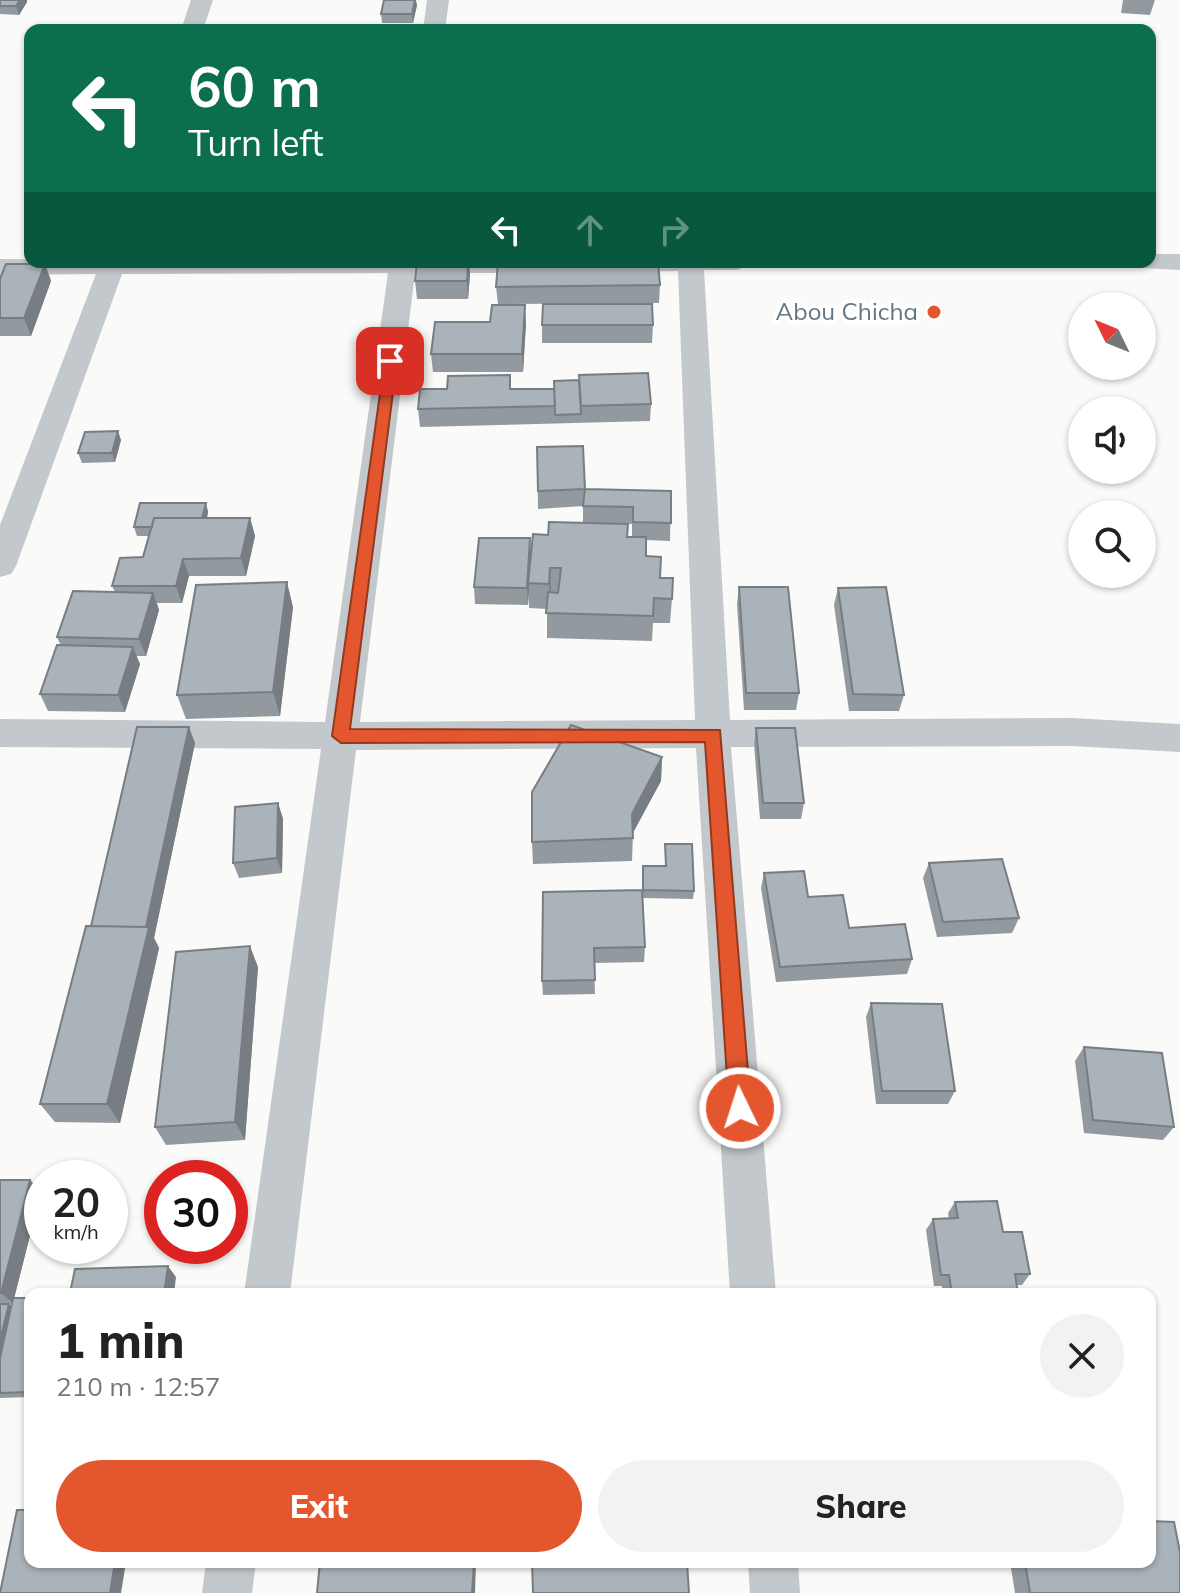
<!DOCTYPE html>
<meta charset="utf-8">
<style>
:root{--surface:#fff;--page:#f2f2f2;--text:#222;--muted:#767676;--accent:#e4572e}
body{margin:0;font-family:Mulish,sans-serif;background:var(--page);color:var(--text);height:100vh;display:flex;flex-direction:column;font-size:30px;white-space:nowrap}
*{box-sizing:border-box;margin:0}
p{font-size:26px;color:var(--muted)}
.icon{flex:none;width:44px;height:44px;fill:none;stroke:currentColor;stroke-width:2;stroke-linecap:round;stroke-linejoin:round}
.map{position:relative;flex:1;overflow:hidden}
.sheet{position:absolute;left:24px;top:1288px;width:1132px;height:280px;display:flex;flex-direction:column;background:var(--surface);border-radius:16px;box-shadow:0 2px 6px #0004}
.sheet>*{flex:none}
.guide{position:absolute;left:24px;top:24px;width:1132px;height:244px;border-radius:16px;box-shadow:0 2px 6px #0004;background:#0b6e4f;color:#fff;overflow:hidden}
.needle{width:52px;rotate:313deg}
.fabs{position:absolute;left:1068px;top:292px;display:grid;gap:16px}
.fabs a{display:grid;place-items:center;width:88px;height:88px;border-radius:50%;background:var(--surface);box-shadow:0 2px 6px #0004;font-size:40px}
.speed{position:absolute;left:24px;top:1160px;display:flex;gap:16px;font-size:40px;font-weight:700;text-align:center}
.speed>*{display:grid;place-content:center;width:104px;height:104px;border-radius:50%;background:var(--surface);box-shadow:0 2px 6px #0004;line-height:1}
.speed small{font-size:20px;font-weight:400}
.speed .limit{border:12px solid #d22;background:#fff;color:#111}
.pin{position:absolute;display:grid;place-items:center;width:68px;height:68px;color:#fff;margin:-34px;border-radius:16px;box-shadow:0 4px 12px #0006}
.me{position:absolute;width:88px;margin:-44px;rotate:356deg;stroke-linejoin:round;filter:drop-shadow(0 0 6px #0008)}
.turn{display:flex;align-items:center;gap:28px;height:168px;padding:0 32px;font-size:36px}
.turn .icon{width:104px;height:104px;stroke-width:2.5}
.turn b{display:block;font-size:56px;line-height:68px}
.lanes{display:flex;align-items:center;height:76px;padding:0 32px;background:#0003;justify-content:center;gap:40px;direction:ltr}
.lanes .off{opacity:.35}
.round{display:grid;place-items:center;flex:none;width:84px;height:84px;border-radius:42px;background:var(--page)}
.overview{display:flex;align-items:center;justify-content:space-between;height:136px;padding:0 32px}
h1{font-size:48px;font-weight:800;line-height:60px}
.button{display:flex;gap:16px;margin-top:auto;padding:16px 32px}
.button a{flex:1;height:92px;border-radius:48px;background:var(--accent);color:#fff;font-size:32px;font-weight:800;line-height:92px;text-align:center}
.button a+a{background:var(--page);color:var(--text)}
.map>svg:first-child{display:block}
.lines{fill:none;stroke-linecap:round;stroke-linejoin:round}
.street{fill:#c3c8cc;fill-rule:evenodd}
.wall{fill:#929a9f;fill-rule:evenodd}
.shaded-wall{fill:#777d82}
.building{fill:#aab3b9;stroke:#777d82;stroke-width:2}
.route{fill:#e4572e;stroke:#94391e;stroke-width:2}
.poi-dot{fill:#e4572e;stroke:#fff;stroke-width:3}
.labels{text-anchor:middle;stroke-width:8;stroke-linejoin:round;paint-order:stroke}
.far-poi-label{font-size:24px;fill:#657683;stroke:#fff;text-anchor:end}
</style>
<div class="map">
<svg width="1180" height="1593" viewBox="0 0 1180 1593">
<rect width="100%" height="100%" fill="#fafaf8"/>
<g class="lines">
<!-- street -->
<path class="street" d="M191,0H213L203,30H181Z
M427,0H449L445,30H423Z
M1150,254H1180V270L1141,268L1137,262H1150Z
M0,259L557,262L555,271L546,273H415L360,722L695,720L678,271L610,272L597,264L751,262L738,270H704L730,720L1072,718L1180,724V752L1072,746L731,747L776,1294H730L696,748L356,750L290,1294H244L321,749L0,747V719L325,722L388,273L122,274L16,566L11,574L0,577V525L96,274L0,275Z
M206,1562H256L252,1593H202Z
M748,1562H798L800,1593H750Z"/>
</g>
<!-- wall -->
<path class="wall" d="M0,0L27,2L19,15L0,14Z
M384,0H416L417,5L413,23H382L381,14Z
M1123,0H1155L1150,15L1121,13Z
M417,262H469L470,274L468,299H417L415,281Z
M45,264L51,281L31,336H0V279Z
M660,285L659,303L498,304L496,287Z
M490,322L526,323L523,372H433L431,354Z
M542,325H653L652,343H542Z
M511,389L651,404L650,421L420,427L418,409Z
M121,440L115,462L82,463L78,453Z
M537,447L585,489L671,491L670,541L646,540V556L660,578L672,599L670,623H653L652,641L547,638V609L529,608V591L528,605L475,604L474,587L531,553L548,535L583,522V506L538,509ZM628,524H632V537H628Z
M206,503L208,512L207,518H250L255,536L246,576H189L182,603H157L159,610L146,656H136L140,664L125,712L48,711L40,694L61,646L57,637L115,592L112,586L143,557L149,536H137L134,527Z
M739,587L799,693L796,710H744L737,604Z
M838,588L904,695L899,711H849L834,605Z
M293,607L280,716L186,719L177,695Z
M756,728L804,803L801,819H760L754,744Z
M195,743L154,938L159,948L120,1123L55,1122L40,1104Z
M662,757L661,781L633,833L632,861L533,864L532,842Z
M278,803L283,819L282,873L239,878L233,863Z
M665,844L694,891L693,899L643,898L645,947L644,962L594,963L595,994L543,995L542,981L643,893V866H665Z
M929,863L1019,918L1012,933L937,937L923,878Z
M764,873L808,897L849,928L912,959L907,974L776,982L761,888Z
M258,967L245,1140L166,1145L155,1127Z
M871,1003L955,1091L948,1104H876L866,1017Z
M1084,1047L1174,1127L1163,1140L1084,1133L1075,1061Z
M0,1180H30L41,1192L14,1298H30V1397L0,1398V1304L12,1306V1303H0Z
M955,1202L1003,1232L1030,1274L1022,1285H1016L1018,1294H943L942,1286H934L926,1230L933,1219H949L948,1213Z
M1010,1562H1150L1180,1593H1015Z"/>
<!-- shaded-wall -->
<path class="shaded-wall" d="M20,0H27V2L19,15L16,6Z
M415,0L417,5L413,23L412,14Z
M468,262L470,274L468,299L467,281Z
M45,264L51,281L31,336L24,318Z
M525,305L526,323L523,372L522,354Z
M118,431L121,440L115,462L112,453Z
M206,503L208,512L203,536L200,527Z
M250,518L255,536L246,576L241,558Z
M530,538L531,556L528,605L527,588Z
M183,559L189,576L182,603L176,586Z
M550,568L551,593L550,609L549,584Z
M287,582L293,607L280,716L273,692Z
M153,593L159,610L146,656L139,639Z
M133,647L140,664L125,712L118,695Z
M189,727L195,743L154,938L159,948L120,1123L107,1104Z
M662,757L661,781L631,836L632,814Z
M278,803L283,819L282,873L277,858Z
M250,946L258,967L245,1140L235,1122Z
M30,1180L41,1192L13,1303L1,1293Z
M168,1266L176,1277L174,1294H164Z
M9,1304L15,1309L0,1370V1340Z
M115,1562H126L121,1593H110Z
M474,1562H476L475,1593H472Z"/>
<!-- building -->
<path class="building" d="M0,0H20L16,6H0Z
M384,0H415L412,14H381Z
M417,262H468L467,281H415Z
M498,262H658L660,285L496,287Z
M6,264H45L24,318H0V279Z
M543,304H652L653,325H542Z
M492,305H525L522,354H431L435,322H490Z
M648,373L651,404L581,406L579,375Z
M510,375V389H554L555,406L418,409L420,389H447L448,376Z
M579,380L581,414L555,415L554,381Z
M118,431L112,453H78L85,432Z
M583,446L585,489L538,491L537,447Z
M585,489L671,491V523L633,522V507L583,506Z
M140,503H206L202,518H154L152,527H134Z
M154,518H250L241,558L183,559L176,586H112L120,558L143,557Z
M549,522L628,524L627,537H646V556L661,557L660,578H673L672,599L654,598L653,616L546,613L548,592L558,593L561,568H550L549,584L528,583L533,534L548,535Z
M479,538H530L527,588L474,587Z
M287,582L273,692L177,695L196,585Z
M739,587H788L799,693H746Z
M886,587L904,695L853,694L838,588Z
M73,591L153,593L139,639L57,637Z
M57,645L133,647L118,695L40,694Z
M571,725L662,757L632,814L633,838L532,842V792Z
M137,727H189L146,927L91,926Z
M756,728H795L804,803H763Z
M278,803L277,858L233,863L235,807Z
M665,844H692L694,891L643,890V866H666Z
M1002,859L1019,918L943,922L929,863Z
M804,871L808,897L843,895L849,928L905,924L912,959L780,967L764,873Z
M642,890L645,947L594,948L595,980L542,981L543,892Z
M86,926L149,927L107,1104H40Z
M250,946L235,1122L155,1127L176,952Z
M871,1003L942,1004L955,1091H882Z
M1084,1047L1162,1053L1174,1127L1093,1120Z
M0,1180H30L1,1293H0Z
M997,1201L1003,1232H1022L1030,1274H1015L1018,1294H952L949,1275H941L933,1219L958,1218L955,1202Z
M168,1266L164,1294H51L70,1293L75,1269Z
M13,1298H30V1392L0,1393V1358Z
M0,1304H9L0,1340Z
M17,1510H30V1562H115L110,1593H0Z
M1150,1521L1174,1522L1180,1552V1593H1030L1025,1562H1150Z
M320,1562H474L472,1593H317Z
M532,1562H687L689,1593H533Z"/>
<!-- route -->
<path class="route" d="M385,358L397,361L350,729L720,730L751,1108L747,1115L740,1118L733,1115L729,1108L705,742L341,743L332,736Z"/>
<!-- markers -->
<circle class="poi-dot" cx="934" cy="312" r="8"/>
<g class="labels">
<!-- far-poi labels -->
<g class="far-poi-label">
<text x="918" y="320">Abou Chicha</text>
</g>
</g>
</svg>
<div class="fabs">
<a><svg class="needle" viewBox="-14 -14 28 28"><path d="M0-13l5 13h-10z" fill="#e53935"/><path d="M0 13l5-13h-10z" fill="#767676"/></svg></a>
<a><svg class="icon" aria-label="sound" viewBox="0 0 24 24"><path d="M4 9h4l5-4v14l-5-4H4zM17 9q2 3 0 6"/></svg></a>
<a><svg class="icon" aria-label="search" viewBox="0 0 24 24"><circle cx="10" cy="10" r="6"/><path d="M15 15l6 6"/></svg></a>
</div>
<div class="speed"><div>20<small>km/h</small></div><div class="limit">30</div></div>
<div class="pin" style="left:390px;top:361px;background:#d93025"><svg class="icon" aria-label="arrive" viewBox="0 0 24 24"><path d="M6 21V4h12l-3 4 3 4H6"/></svg></div>
<svg class="me" style="left:740px;top:1108px" viewBox="-20 -20 40 40"><circle r="17" fill="#e4572e" stroke="#fff" stroke-width="3"/><path d="M0-11L8 9 0 5-8 9z" fill="#fff"/></svg>
<div class="guide">
<div class="turn"><svg class="icon" aria-label="left" viewBox="0 0 24 24"><path d="M17 20v-9H6M10 6l-5 5 5 5"/></svg><div><b>60 m</b>Turn left</div></div>
<div class="lanes"><svg class="icon" aria-label="left" viewBox="0 0 24 24"><path d="M17 20v-9H6M10 6l-5 5 5 5"/></svg><svg class="icon off" aria-label="ahead" viewBox="0 0 24 24"><path d="M12 20V5M6 11l6-6 6 6"/></svg><svg class="icon off" aria-label="right" viewBox="0 0 24 24"><path d="M7 20v-9h11M14 6l5 5-5 5"/></svg></div>
</div>
<section class="sheet">
<div class="overview"><div><h1>1 min</h1><p>210 m · 12:57</p></div><a class="round"><svg class="icon" aria-label="close" viewBox="0 0 24 24"><path d="M6 6l12 12M18 6L6 18"/></svg></a></div>
<div class="button"><a>Exit</a><a>Share</a></div>
</section>
</div>
